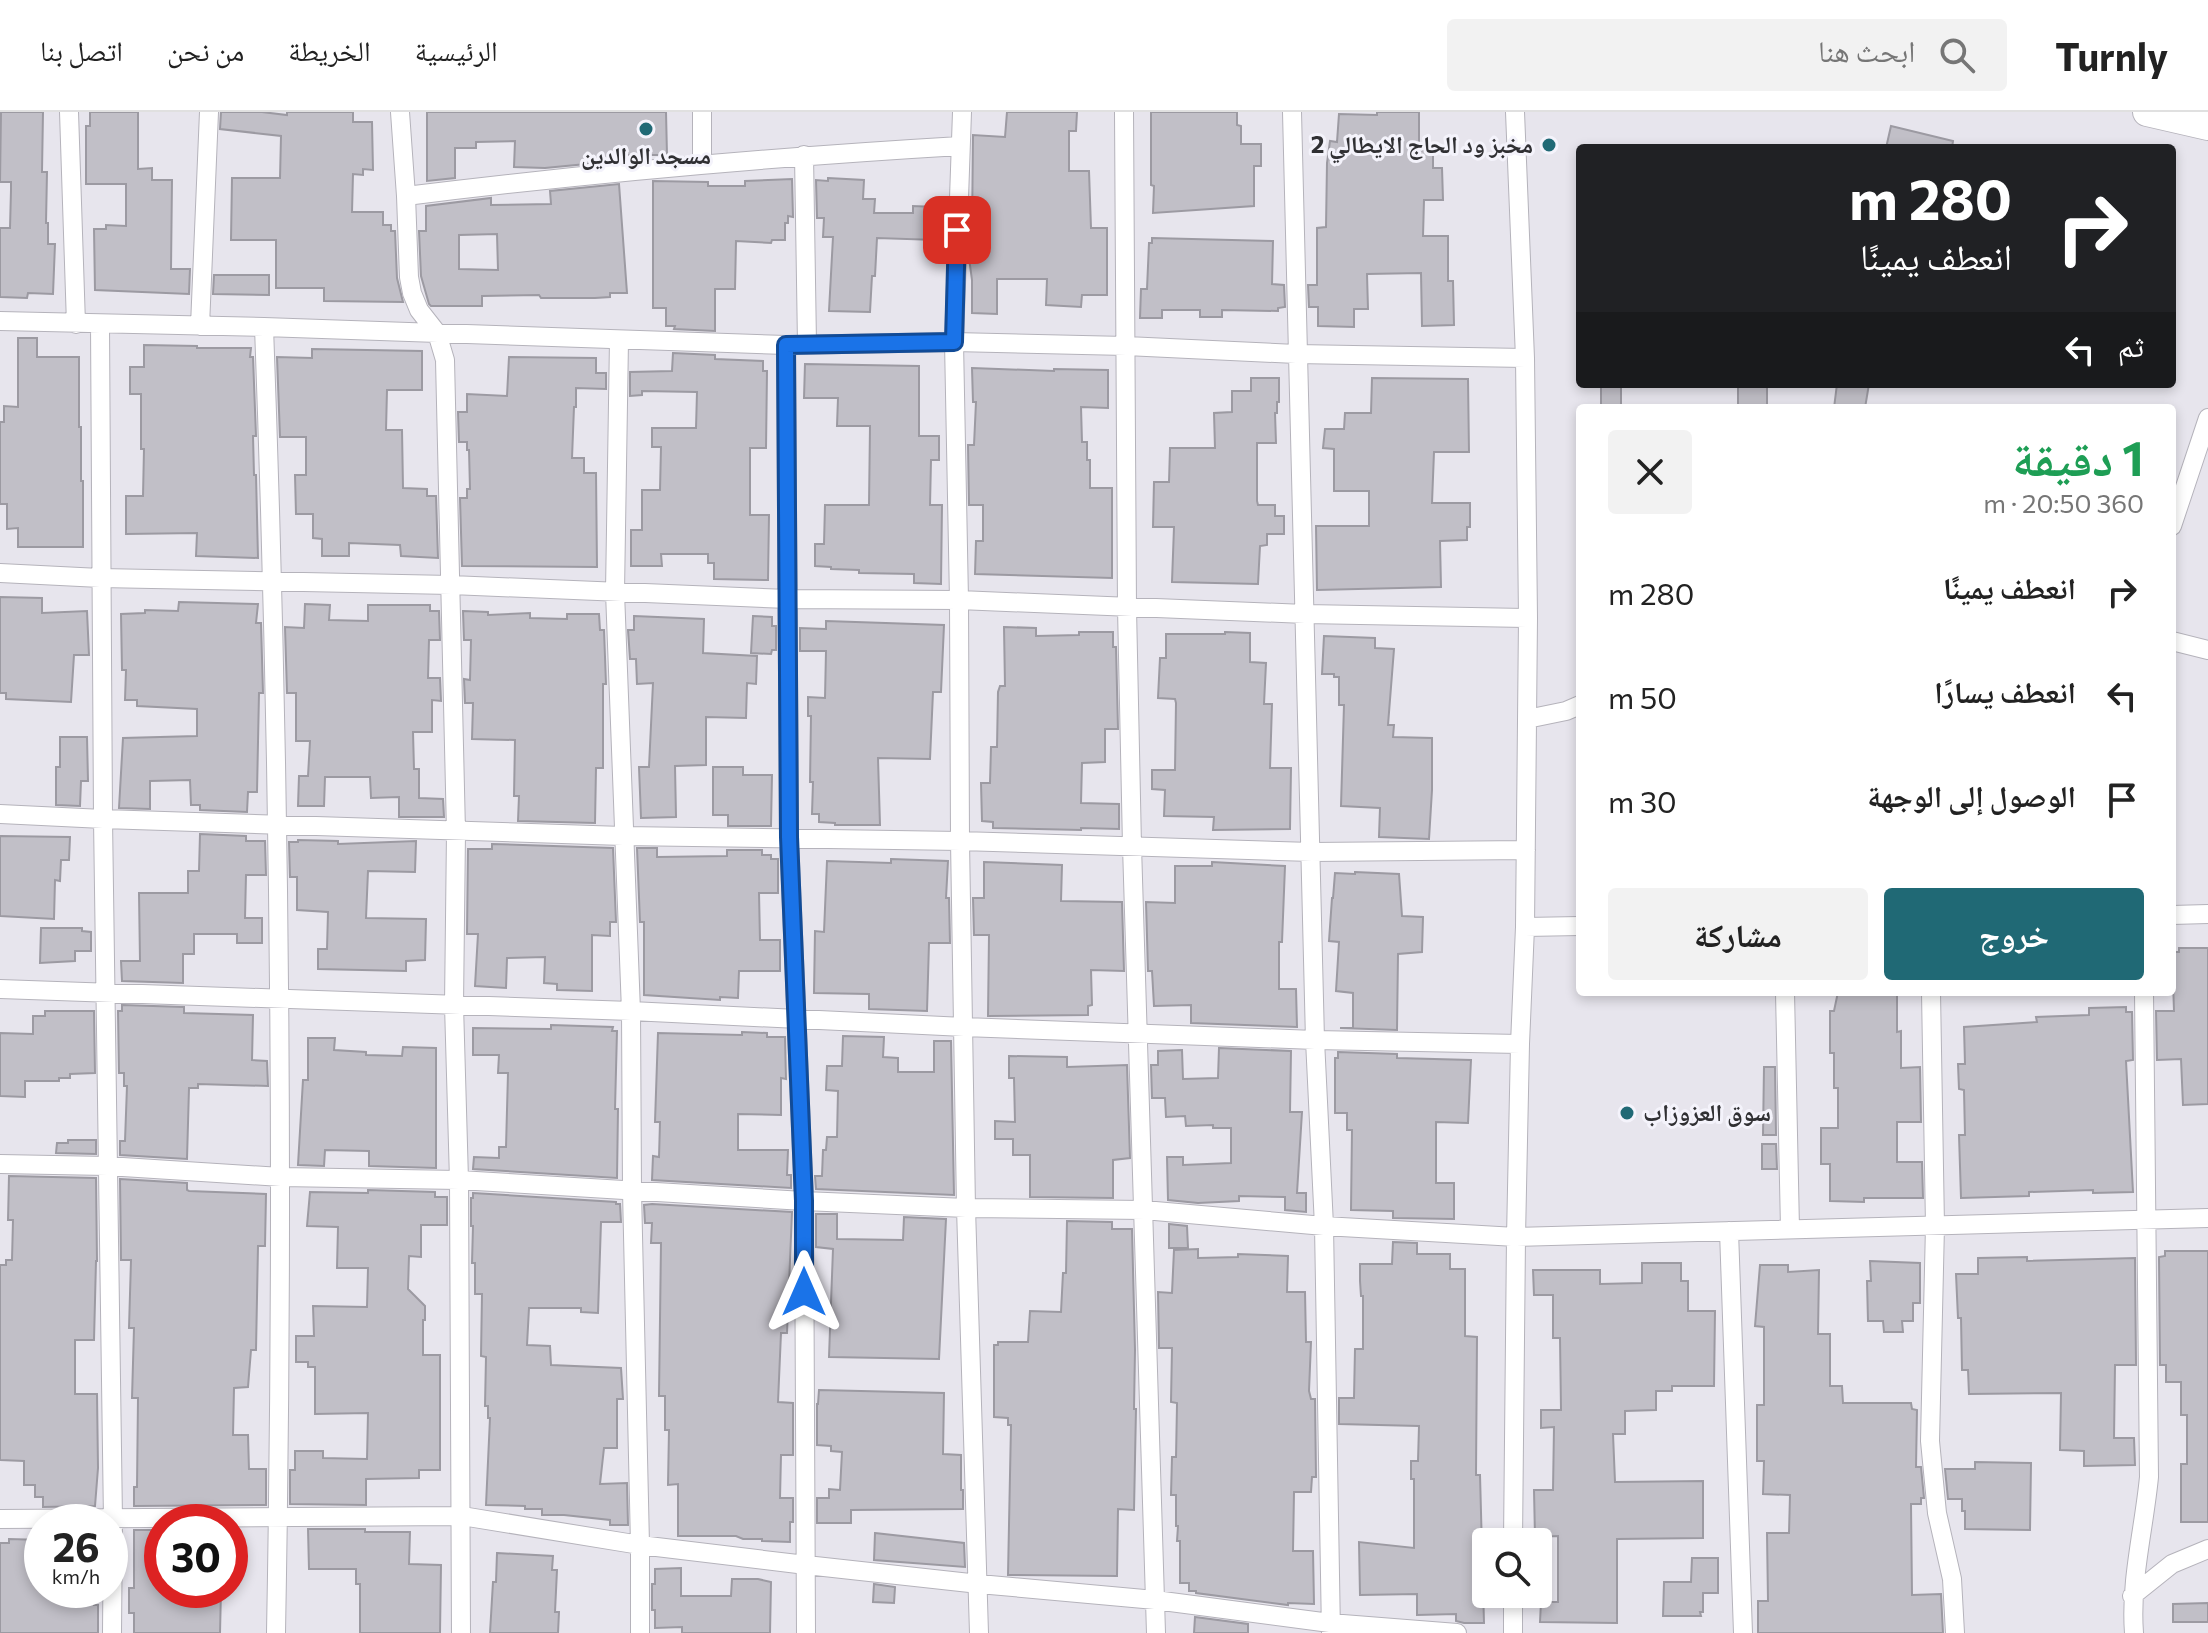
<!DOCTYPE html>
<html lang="ar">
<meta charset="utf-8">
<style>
:root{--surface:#fff;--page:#f2f2f2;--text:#222;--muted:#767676;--line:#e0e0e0;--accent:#206975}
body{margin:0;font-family:Commissioner,"Noto Naskh Arabic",sans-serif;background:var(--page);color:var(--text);direction:rtl;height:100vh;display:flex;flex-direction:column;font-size:30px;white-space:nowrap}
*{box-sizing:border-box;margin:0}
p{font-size:26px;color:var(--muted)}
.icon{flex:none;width:44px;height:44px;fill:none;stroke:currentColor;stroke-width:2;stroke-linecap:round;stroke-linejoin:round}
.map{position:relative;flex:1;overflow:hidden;direction:ltr}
.drawer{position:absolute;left:1576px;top:292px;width:600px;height:592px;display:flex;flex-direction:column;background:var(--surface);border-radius:8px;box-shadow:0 4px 12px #0003;direction:rtl}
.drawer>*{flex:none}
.banner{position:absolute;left:1576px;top:32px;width:600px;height:244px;border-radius:8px;box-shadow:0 4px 12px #0003;direction:rtl;background:#202124;color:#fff;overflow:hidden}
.buttons{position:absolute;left:1472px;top:1416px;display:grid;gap:16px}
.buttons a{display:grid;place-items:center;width:80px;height:80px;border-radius:8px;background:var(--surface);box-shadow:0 4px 12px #0003;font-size:40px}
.speed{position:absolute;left:24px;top:1392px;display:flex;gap:16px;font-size:40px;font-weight:700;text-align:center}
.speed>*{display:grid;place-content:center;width:104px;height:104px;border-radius:50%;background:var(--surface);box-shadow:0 4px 12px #0003;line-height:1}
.speed small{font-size:20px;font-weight:400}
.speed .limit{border:12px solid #d22;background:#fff;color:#111}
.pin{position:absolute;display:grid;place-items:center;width:68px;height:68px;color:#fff;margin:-34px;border-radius:16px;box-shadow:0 4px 12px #0006}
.me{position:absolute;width:88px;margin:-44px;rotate:0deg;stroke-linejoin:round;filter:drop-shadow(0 0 6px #0008)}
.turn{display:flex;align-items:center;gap:28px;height:168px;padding:0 32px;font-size:36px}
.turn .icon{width:104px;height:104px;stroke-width:2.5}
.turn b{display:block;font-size:56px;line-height:68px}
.then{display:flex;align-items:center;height:76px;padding:0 32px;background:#0003;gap:16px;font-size:30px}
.round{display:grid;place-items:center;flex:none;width:84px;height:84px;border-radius:8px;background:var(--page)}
.headline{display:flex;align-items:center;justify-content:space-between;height:136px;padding:0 32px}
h1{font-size:48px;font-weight:700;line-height:60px;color:#1e9e55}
.cta{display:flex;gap:16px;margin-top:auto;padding:16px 32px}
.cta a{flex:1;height:92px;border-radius:8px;background:var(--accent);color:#fff;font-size:32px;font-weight:700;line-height:92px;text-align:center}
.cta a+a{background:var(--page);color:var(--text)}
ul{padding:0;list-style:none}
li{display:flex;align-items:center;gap:24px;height:104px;padding:0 32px}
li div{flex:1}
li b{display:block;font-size:30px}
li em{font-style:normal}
header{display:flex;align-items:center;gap:48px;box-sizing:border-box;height:112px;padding:0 40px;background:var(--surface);border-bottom:2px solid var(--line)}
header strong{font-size:38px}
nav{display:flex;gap:44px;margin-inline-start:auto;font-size:28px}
.search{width:560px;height:72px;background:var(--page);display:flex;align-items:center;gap:20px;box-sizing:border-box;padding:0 28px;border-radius:8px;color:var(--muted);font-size:30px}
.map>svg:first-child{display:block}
.building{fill:#c1bfc7;stroke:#9c9aa2;stroke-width:2;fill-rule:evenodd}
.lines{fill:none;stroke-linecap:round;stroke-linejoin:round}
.minor-casing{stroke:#b5b3bb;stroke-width:20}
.primary-casing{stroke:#b5b3bb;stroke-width:30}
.minor{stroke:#fff;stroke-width:18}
.primary{stroke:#fff;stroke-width:28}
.route-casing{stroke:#114b97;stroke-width:20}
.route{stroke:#1a73e8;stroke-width:14}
.poi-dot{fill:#206975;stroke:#f4f3fb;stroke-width:3}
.labels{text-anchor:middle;stroke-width:6;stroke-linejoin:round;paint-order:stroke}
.poi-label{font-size:24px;font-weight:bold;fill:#303033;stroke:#f4f3fb;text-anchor:end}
</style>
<header>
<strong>Turnly</strong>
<div class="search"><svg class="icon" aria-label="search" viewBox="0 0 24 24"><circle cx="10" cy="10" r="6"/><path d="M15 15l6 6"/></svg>ابحث هنا</div>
<nav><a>الرئيسية</a><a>الخريطة</a><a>من نحن</a><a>اتصل بنا</a></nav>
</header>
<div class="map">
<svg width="2208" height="1521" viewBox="0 0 2208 1521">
<rect width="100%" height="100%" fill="#e7e5ed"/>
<!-- building -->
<path class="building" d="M1,0H43L42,60H47L46,111H48V132H55L53,182L28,181L27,186L0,185V116H10L11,78V70H0Z
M90,0H138V57L152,56V68H172L171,157H190L189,182L95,178L94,117H106V113L126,114V72H86V14H90Z
M221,0H262L287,3V0H353V10H372L373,58L363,57V63L353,62L352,100H383V113H391V119H395L397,166L403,190L324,189V176H276V128H231L232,66H280L281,24L220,17Z
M427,0H666L667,43H616L617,49L545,56L514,55L515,29L476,30V36H455V66L427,69Z
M1007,0H1077L1076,19H1069V59H1089L1091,116H1107V183H1082L1081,195L1046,193L1047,167H997V202L972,201V168L969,146L970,120H972L973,23L1005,25Z
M1151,0H1237V13L1241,14V32H1261V54H1254V94L1153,101L1154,74L1151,73Z
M1377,0H1419V38L1433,39V56H1442L1443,88H1424L1423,124H1448V169H1453L1454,213L1422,214L1421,161L1367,162L1368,197H1354V215L1318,214V195H1309L1308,173H1317V116L1326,115L1327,51L1330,29L1337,30L1339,2L1377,3Z
M1891,14L1953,29L1952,36H1886Z
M828,66L864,68L863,87H875L874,101H913V94L936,95V128L877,126L875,164H872L870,200L829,199L833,125H823L824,106H817L816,68L828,69Z
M792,67L793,105L788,104V111H785V128H772L771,131L736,129L735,177H715V219L674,217L675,214H666V196H653V69L708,70V74H745V69Z
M619,72L627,181H610V185L595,186H541L539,183L482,184V194H431L429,192L421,164L419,119H426V94L491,86V93L551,92L550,79ZM497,122L498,158L459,157V123Z
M1152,126L1273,129L1272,172L1284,173L1285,195L1278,196V199L1222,198V205H1200V198H1162V206H1140L1141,177H1147L1149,131H1152Z
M214,163H269V183L213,182Z
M18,226H37V245H79V315H81V369H83V435H18V416L7,417V392H0V310H4V294L18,295Z
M144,233L197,234V236H251L250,245H253L256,324H253L254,363H256L258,446L196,444L197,421L126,422V384H143L144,337H141V282H130V255H144Z
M312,237L422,239V278H387L386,318H402L403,376L427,377V384H436L438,446L401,444L400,433L349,431V444H322V427L313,426V402H296L295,363H306V325H280L277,245L312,246Z
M673,241L715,243V247L763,249V259H767L766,336H750V403H769L768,468L714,467V451H708V442H661L662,454H631V418H642V378H660L661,335H652V316H696L697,280L642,279V283L630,284V260L672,259Z
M509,245L596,246V261H606V277L576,276V295H574L572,346H584V361H596L597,455L462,454L460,386H467V377H470L469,338H467V330H459L458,300H467V282L507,284Z
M805,252L919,254V324H939V348H931L930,393H942L941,472L914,471V462L859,461V458L831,457V455L815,454V432H824L825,393H869L870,314H837L838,286H804Z
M972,256L1054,259V257L1108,258V296L1081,295L1082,330H1087V348H1090V376H1112V466L975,462L976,429H983V393H969L968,333H974L976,290H973Z
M1251,266H1279V290H1277V301H1275L1276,331H1257V389L1258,393H1275V404H1284V422H1267V433L1260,434L1258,472L1172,470L1174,415H1153L1154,370H1169L1170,336H1215L1214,301L1232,300V279H1251Z
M1372,266L1468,267L1469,340H1434L1432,391H1470V415H1467V428L1440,429L1441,475L1317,478L1316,414H1369V379H1334V337L1323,336L1325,317H1344L1345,301H1371Z
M1601,272H1621V296H1601Z
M1738,272H1767V296H1738Z
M1837,272H1869L1865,296H1834Z
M0,485L42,486V501L87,499L89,543H74L71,590L6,587V581H0Z
M179,490L258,492L256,511H261L263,581H259L257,680H248L247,700L200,698V693H191L190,668L150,669V697L119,696L123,626L197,624V597L137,594V588H125L126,558H122L121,502L145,501V498L178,499Z
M305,492L330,493L329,508L368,509V493H430V499H439L440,528H429L428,566H440L441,589L432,588V620H413L414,657H419V686L443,687L444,705H399V685L371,686L370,665H325L324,694H298L299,664H308L310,629H296V581H287L285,515L304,516Z
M463,499L488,500V503L530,501V506L567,507V502H599L600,518H604L606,572H603V656H596L595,711L518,709L519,684H514L515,628L472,627L473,591H465L464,567L470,568L471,528H464Z
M634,504L704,507L703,541L757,544L756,572L747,571L746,606L706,605V653L675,654L676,705L641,706L639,655H649L653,571L637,572L636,547H630L628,518H634Z
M753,504L772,505V514H776V538H772L771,542L751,541Z
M826,509L944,513L941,580H933L930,647L878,646L880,713H835V711L819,710V702H812L813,670H810L811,604H808V585L825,586L826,539H800V516L826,517Z
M1004,515L1036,516V524L1079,523V520H1113V535H1116L1118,617H1105V650L1082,651L1081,691L1119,692V717L1081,716V718L993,716V710L982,709L981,671H990L991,635H997L998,580L1000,574H1005Z
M1225,520L1250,521V550L1266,551L1264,592H1272L1270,656H1291L1290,717L1213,718L1214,705L1164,704L1165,678L1152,677V658H1175L1176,591L1175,587L1158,586L1160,546H1166V522H1225Z
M1324,524L1375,526V536L1394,537L1388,613H1394L1393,625L1432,626V678L1429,727L1379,725L1380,696L1341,694L1344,593H1339V565H1334V562H1322Z
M60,625H87L88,669H81L80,694L56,693V655H60Z
M713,655H743V663H772L771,714H728V703H713Z
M200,722L246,724V729H265L266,763H246L245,806H262V831H237V822H194V842H183V871L122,869L121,849H140L139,781H188V759H199Z
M0,724L70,725L69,748H61L60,769L55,768L54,807L0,804Z
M298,728L338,729V732L416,729L415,760L368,759L366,806L426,807L425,848L406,849V859L318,857V837H327L328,800L297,798V765H290L289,730H298Z
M492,732L613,736L616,810H610V824L592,823V879L557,878V872L544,871L545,845L507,846L506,876L475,874L478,822H467L468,737H492Z
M637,736H657V745L727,744V738H762V743H771V747H778V781H759L760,828H780V859H739L738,886L720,885V888L644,883V810H640Z
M891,747L948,749L946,786H949L950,831H929L927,899L869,897V882L814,881L815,819L824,820L827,749L891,751Z
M984,750L1062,753L1061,789L1122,790L1124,859L1091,858L1092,893L1088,894V903L988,904L989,823H974L973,786H984Z
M1212,750L1285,754L1282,830H1279V877H1296L1297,915L1191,911V893L1154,894L1152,859H1148L1146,790L1175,791V754H1212Z
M1355,760L1399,762L1402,804L1423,805L1422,840L1398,842L1397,918L1340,916H1353V881L1336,879L1339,830L1329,829L1332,786H1333L1335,761L1355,762Z
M41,816H82V819L91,820V839H75V849L40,851Z
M2179,836H2208V992L2183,993L2181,947L2157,948L2156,899H2174L2172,840H2179Z
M1838,880H1897V920L1901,919V956L1920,955L1921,1010H1897V1050H1922L1923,1086H1864V1090L1830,1089V1052H1821V1016H1838V976H1834V941H1830V899H1834Z
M122,893L184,895V901L253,903L252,948L267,949L268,974L198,972V976H189L187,1047L120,1043V1029H125L127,974H124V961H119L118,899H122Z
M2126,895V900H2132L2133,948L2126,949L2133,1080L2093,1081V1078L2029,1080V1084L1961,1086L1959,1023H1965L1964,978L1959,977L1958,952H1965L1964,915L2037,910L2036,905L2089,903V896Z
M45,899H94L95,961L70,962V966H59V969H25V985L0,984V921L33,922V904H45Z
M551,913L613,915L612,919H617L615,997H618L617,1066L473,1057L474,1045L499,1046V1035H506L508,961H498L499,943H473V916L551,917Z
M742,920L767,921V925H785L786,967L781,966V1003L738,1002V1038H788L787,1063H791V1076L652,1068L653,1044L659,1045L660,1010H655L658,921L742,923Z
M843,924L884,925L883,945L898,946V960H934V929H951L954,1083L816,1077L815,1064H822L823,1038H826L827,1025H837L838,979L826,978L827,954H842Z
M308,926H335L334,938L366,940V943L402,944L403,935L436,936V1056L369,1054V1039L325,1038L324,1054L298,1053L303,968H308Z
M1219,936L1291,939L1290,1000H1302L1297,1081H1306V1100L1285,1098V1085L1239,1084V1089L1198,1091L1168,1088L1167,1045H1183V1053L1231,1051V1016H1213V1013L1186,1014L1185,1004L1166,1005L1165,986H1152L1151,953H1158V939L1182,938L1183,967L1218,966Z
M1338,940L1397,942V946L1471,948L1468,1011L1436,1010V1071H1454V1107L1393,1106V1099L1351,1098L1352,1018H1347V1001H1335V946H1338Z
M1009,944L1067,945V955L1127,953L1130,1046L1113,1048V1086L1030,1085V1043H1013V1027H995V1009L1015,1010L1014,966H1009Z
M1764,955H1775L1776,1023H1763Z
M68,1028H96V1042L56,1041L57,1031H68Z
M1762,1032H1776L1777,1057H1762Z
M9,1064L96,1066L97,1149H96L94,1228H75V1282H97L98,1356L95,1394L43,1395V1385H35V1373H24V1349L0,1348V1153H6V1148H12L13,1108H8Z
M120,1067L187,1071V1078L189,1079L266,1082L265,1134H258L256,1238H251L248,1275L234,1276L233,1323H248L249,1357H266V1393L134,1394V1375H137L138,1286H132L134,1216H129L131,1148H121Z
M368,1078L435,1080V1085H447V1113H421V1145L409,1144L408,1177L425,1194V1208H423V1243H440V1358H419V1366L366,1367V1393L290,1392V1358H295V1339H323V1346L367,1347L368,1301L315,1302V1255H308V1250H296V1224H314L313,1194L367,1195L368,1156H337L338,1115L307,1114L310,1080L368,1081Z
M473,1081L616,1090V1092H620L621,1110H601L598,1201L581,1200V1196H529L527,1233L550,1234L551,1253L621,1256L623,1287H617V1336H604L600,1372L627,1371L628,1413H610V1408L564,1403H542V1397H525V1394L486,1393L490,1306H488V1294H485L486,1245L481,1244L482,1182H475V1151H472L473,1114H471V1086H473Z
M652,1092L792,1100L787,1221H781L778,1290L793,1291V1343H781L780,1386H793V1410H790V1430L762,1429V1427H743L736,1424H678V1372L668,1373L669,1318H665V1284H659L661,1131H651L652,1111H645L644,1093Z
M816,1102H837V1127L903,1128L904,1105L946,1107L939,1247L829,1245L833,1137L816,1135Z
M1067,1109L1112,1110V1117H1132L1135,1238L1134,1297H1136L1134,1398L1118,1397L1117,1464L1008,1463L1011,1313H1008V1306L994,1305V1233H998V1230H1028L1030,1199L1061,1200L1063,1161H1066Z
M1169,1112L1187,1114L1188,1136H1169Z
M1393,1130L1417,1131V1142H1450V1157H1465V1224L1477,1225L1476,1363H1480L1484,1511H1464L1456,1509V1502L1417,1503V1482L1360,1483L1359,1430L1414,1436V1367H1411V1349H1418L1419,1314L1339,1312V1286H1354L1355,1237H1363V1184H1361L1360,1169V1152H1392Z
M1198,1137V1146L1238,1145V1142L1288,1144L1287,1180H1305L1306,1230H1311L1309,1279L1311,1287H1315L1316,1365H1312L1311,1380H1294L1293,1439H1313L1314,1492L1288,1491V1493L1196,1481V1479H1189V1471H1180V1429H1177L1178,1414H1176V1383H1171L1172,1345H1176L1177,1293V1291L1171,1290L1172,1236H1159L1158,1180L1172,1181L1174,1138Z
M2165,1139H2208V1410H2181V1352H2187V1303H2181V1270H2166V1253H2160L2159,1145L2165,1144Z
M2027,1145V1149L2135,1146L2136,1253H2115L2114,1326H2134L2135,1353L2084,1354V1339L2060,1338L2061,1281L1969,1282L1968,1258H1962L1961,1206H1958L1956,1162H1978V1146Z
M1870,1149L1920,1151V1191H1913V1209H1902L1903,1220H1884L1883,1209H1868L1867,1169H1871Z
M1642,1151H1681V1169H1688V1199H1715L1714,1274H1672V1279H1656V1298L1625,1299V1322H1613L1615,1370L1703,1369V1426L1617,1427V1511L1540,1510L1541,1490H1558V1424L1535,1425L1534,1378H1553L1554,1315L1541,1316V1298H1561L1560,1226H1553V1183H1534L1533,1158H1600V1172L1642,1171Z
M1760,1153H1788V1160L1819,1158L1818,1222H1830V1274H1842L1843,1291H1911L1912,1297L1917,1298L1916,1355H1921L1924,1386H1921V1392H1911L1912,1483L1941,1482L1943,1521H1758V1489H1768L1767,1421H1789L1790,1383L1763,1382L1764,1349H1757V1293H1764V1215L1755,1214Z
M819,1278L944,1281L943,1342L961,1343V1378H963V1397L851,1398V1411H817V1386H829V1377L840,1378L842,1340L831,1339V1334L817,1333V1292H818Z
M1975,1350L2031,1351L2030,1418L1965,1417V1399H1962V1387H1948L1945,1357H1975Z
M308,1417H365V1420H410L409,1452L441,1453L440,1521H360V1472H356V1457H309Z
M134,1418H162V1478H221L220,1521H134V1501H129V1476H134Z
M875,1421L964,1431L965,1455L874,1448Z
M9,1427L42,1428V1478L63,1480V1482L94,1483V1493H98V1521H0V1431H9Z
M497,1441L553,1444L552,1458H557L555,1500H559L558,1521H490L493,1470H496Z
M1692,1446H1718V1481H1703V1500H1700L1701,1504H1663L1664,1470H1691Z
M681,1456V1484H731L732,1467H758L771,1470L770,1521H682V1515L655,1516V1498H652V1472H655V1457Z
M874,1472L895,1475L894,1491L873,1490Z
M2208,1491V1510H2173V1492Z
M1195,1505L1248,1512V1521H1194Z"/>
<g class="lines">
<!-- minor casing -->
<g class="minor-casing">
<path id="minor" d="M69,0L76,212
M400,0L406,84L409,165L412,181L419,198L437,221L445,248L456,720L454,893L459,1068L461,1521
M702,0V52
M962,0L954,230L959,488L960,729L966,1096L979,1521
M1124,0L1127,496L1132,734L1156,1521
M1292,0L1315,928L1324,1114L1331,1521
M804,43L807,232
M406,84C590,61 774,45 960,34
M0,209L264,215L786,233L954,230L1126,234L1296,242L1525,246
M100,212L103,707L113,1408L112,1521
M200,214L209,0
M264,215C280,650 284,1086 276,1521
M619,228L615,480L631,899L632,1079L640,1433V1521
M786,233L789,725L804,1089L806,1521
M2172,414L2208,306
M0,461L100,466L451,473L788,487L959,488L1305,502L1528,506
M2172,529L2208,538
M1527,607L1566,599L1580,593
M0,702L103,707L623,724L960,729L1312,740L1526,738
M2172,803L2208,802
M1525,815L1580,814
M0,877L631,899L964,915L1315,928L1520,932
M1785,880L1790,1117
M1931,880L1935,1114L1930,1329L1937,1401L1952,1467L1955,1521
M0,1052L107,1054L281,1065L459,1068L804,1089L966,1096L1144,1098L1324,1114L1516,1125L2208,1106
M1729,1119L1743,1521
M0,1407L462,1404L640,1433L806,1453L979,1472L1155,1488L1330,1511L1457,1521
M1513,1430L1516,1125L1520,932L1525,815L1528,506L1525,246L1515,0
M2132,1484L2172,1452L2208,1437
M1513,1521V1482
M2134,1521C2130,1469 2144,1417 2149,1365L2144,880"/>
</g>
<!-- primary casing -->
<g class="primary-casing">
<path id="primary" d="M2147,0L2208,14"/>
</g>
<!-- minor -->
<use href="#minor" class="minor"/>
<!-- primary -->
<use href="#primary" class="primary"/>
</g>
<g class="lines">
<!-- route casing -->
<g class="route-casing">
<path id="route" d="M804,1180V1089L789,725L786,233L954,230L957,118"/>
</g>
<!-- route -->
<use href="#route" class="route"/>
</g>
<!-- markers -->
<g class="poi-dot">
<circle cx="646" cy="17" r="8"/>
<circle cx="1549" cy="33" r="8"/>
<circle cx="1627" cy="1001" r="8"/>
</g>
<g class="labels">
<!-- poi labels -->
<g class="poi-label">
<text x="1533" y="41">مخبز ود الحاج الايطالي 2</text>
<text x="646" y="52" text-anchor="middle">مسجد الوالدين</text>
<text x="1643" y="1009" text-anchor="start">سوق العزوزاب</text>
</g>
</g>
</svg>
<div class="buttons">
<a><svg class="icon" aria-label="search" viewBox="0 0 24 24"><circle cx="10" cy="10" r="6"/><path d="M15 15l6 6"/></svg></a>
</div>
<div class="speed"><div>26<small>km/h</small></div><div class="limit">30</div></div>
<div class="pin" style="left:957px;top:118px;background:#d93025"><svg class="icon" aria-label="arrive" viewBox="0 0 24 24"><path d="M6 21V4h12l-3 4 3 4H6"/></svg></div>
<svg class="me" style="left:804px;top:1180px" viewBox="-20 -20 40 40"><path d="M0-17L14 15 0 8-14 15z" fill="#1a73e8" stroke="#fff" stroke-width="4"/></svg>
<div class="banner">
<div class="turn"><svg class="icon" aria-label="right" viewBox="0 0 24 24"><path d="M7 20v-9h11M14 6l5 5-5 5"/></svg><div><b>280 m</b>انعطف يمينًا</div></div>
<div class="then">ثم<svg class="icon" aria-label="left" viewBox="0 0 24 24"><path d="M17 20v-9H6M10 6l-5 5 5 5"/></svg></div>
</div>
<section class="drawer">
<div class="headline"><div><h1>1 دقيقة</h1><p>360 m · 20:50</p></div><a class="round"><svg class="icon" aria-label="close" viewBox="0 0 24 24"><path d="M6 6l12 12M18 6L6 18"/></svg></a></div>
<ul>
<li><svg class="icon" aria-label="right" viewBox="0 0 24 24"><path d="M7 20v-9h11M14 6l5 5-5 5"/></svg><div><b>انعطف يمينًا</b></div><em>280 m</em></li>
<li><svg class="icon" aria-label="left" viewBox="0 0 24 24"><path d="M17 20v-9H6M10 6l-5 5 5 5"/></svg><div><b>انعطف يسارًا</b></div><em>50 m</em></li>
<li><svg class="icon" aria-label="arrive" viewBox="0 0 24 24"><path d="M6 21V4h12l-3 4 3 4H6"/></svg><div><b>الوصول إلى الوجهة</b></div><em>30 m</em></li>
</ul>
<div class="cta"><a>خروج</a><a>مشاركة</a></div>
</section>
</div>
